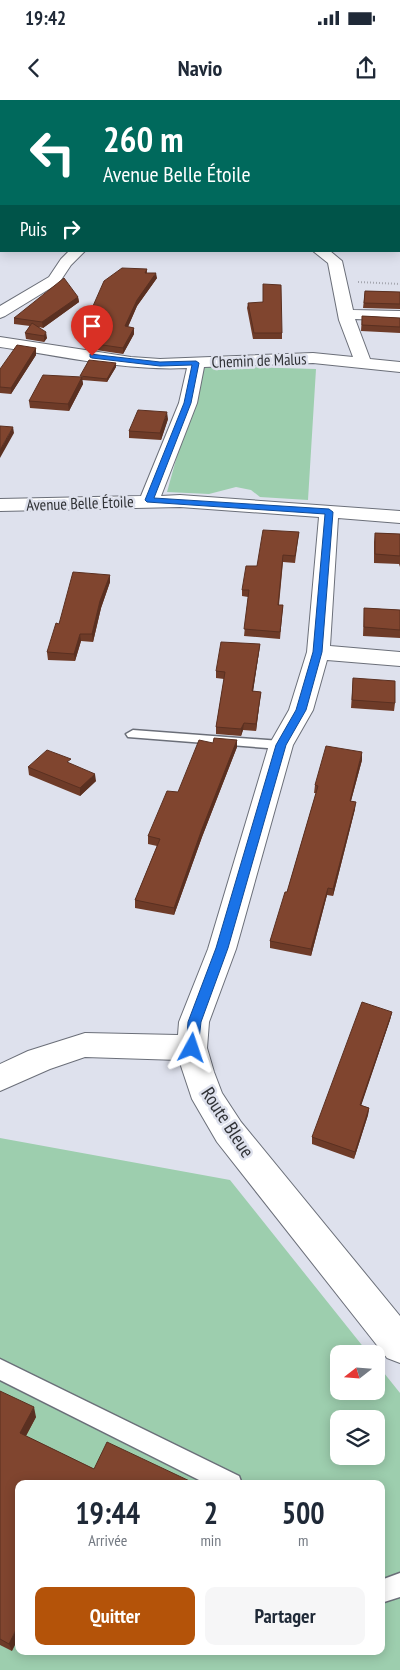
<!DOCTYPE html>
<html lang="fr">
<meta charset="utf-8">
<style>
:root{--surface:#fff;--page:#f6f6f7;--text:#1f2937;--muted:#747a83;--accent:#b45309}
body{margin:0;font-family:"PT Sans Narrow",sans-serif;background:var(--page);color:var(--text);height:100vh;display:flex;flex-direction:column;font-size:19px;white-space:nowrap}
*{box-sizing:border-box;margin:0}
p{font-size:16px;color:var(--muted)}
.icon{flex:none;width:28px;height:28px;fill:none;stroke:currentColor;stroke-width:2;stroke-linecap:round;stroke-linejoin:round}
.map{position:relative;flex:1;overflow:hidden}
.drawer{position:absolute;left:15px;top:1380px;width:370px;height:175px;display:flex;flex-direction:column;background:var(--surface);border-radius:10px;box-shadow:0 2px 12px #0003}
.drawer>*{flex:none}
.banner{position:absolute;left:0px;top:0px;width:400px;height:152px;box-shadow:0 2px 12px #0003;background:#00695c;color:#fff;overflow:hidden}
.needle{width:32px;rotate:253deg}
.fabs{position:absolute;left:330px;top:1245px;display:grid;gap:10px}
.fabs a{display:grid;place-items:center;width:55px;height:55px;border-radius:10px;background:var(--surface);box-shadow:0 2px 12px #0003;font-size:25px}
.pin{position:absolute;display:grid;place-items:center;width:42px;height:42px;color:#fff;margin:-51px -21px;border-radius:50% 50% 50% 0;rotate:-45deg;box-shadow:0 0 5px #0007}
.pin .icon{rotate:45deg}
.me{position:absolute;width:55px;margin:-28px;rotate:5deg;stroke-linejoin:round;filter:drop-shadow(0 0 4px #0008)}
.turn{display:flex;align-items:center;gap:18px;height:105px;padding:0 20px;font-size:22px}
.turn .icon{width:65px;height:65px;stroke-width:2.5}
.turn b{display:block;font-size:35px;line-height:42px}
.then{display:flex;align-items:center;height:48px;padding:0 20px;background:#0003;gap:10px;font-size:19px}
.eta{display:flex;justify-content:space-evenly;align-items:center;height:85px;text-align:center}
.eta b{font-size:30px;font-weight:600;line-height:35px}
.cta{display:flex;gap:10px;margin-top:auto;padding:10px 20px}
.cta a{flex:1;height:58px;border-radius:10px;background:var(--accent);color:#fff;font-size:20px;font-weight:600;line-height:58px;text-align:center}
.cta a+a{background:var(--page);color:var(--text)}
.status{display:flex;justify-content:space-between;align-items:center;height:35px;padding:0 25px;background:var(--surface);direction:ltr}
.status svg{height:14px;fill:currentColor}
header{display:flex;justify-content:space-between;align-items:center;height:65px;padding:0 20px;background:var(--surface);font-size:22px;font-weight:600}
.map>svg:first-child{display:block}
.green{fill:#9dceae;fill-rule:evenodd}
.lines{fill:none;stroke-linecap:round;stroke-linejoin:round}
.lane-casing{stroke:#6b6f79;stroke-width:3}
.street-casing{stroke:#6b6f79;stroke-width:2}
.path{stroke:#a4a6af;stroke-width:2;stroke-dasharray:1 2;stroke-linecap:butt}
.lane{fill:#fff;fill-rule:evenodd}
.street{fill:#fff;fill-rule:evenodd}
.wall{fill:#6e3b28}
.shaded-wall{fill:#5a3021}
.building{fill:#80452f;stroke:#5a3021}
.route{fill:#1a73e8;stroke:#114b97}
.labels{text-anchor:middle;stroke-width:5;stroke-linejoin:round;paint-order:stroke}
.far-street-label{font-size:16px;fill:#303236;stroke:#dee1ed}
.street-label{font-size:19px;fill:#303236;stroke:#dee1ed}
</style>
<div class="status"><b>19:42</b><svg viewBox="0 0 49 12"><path d="M0 12V9h3v3zM5 12V6h3v6zM10 12V3h3v9zM15 12V0h3v12zM26 1h20v11H26zM47 4h2v5h-2z"/></svg></div>
<header><svg class="icon" aria-label="back" viewBox="0 0 24 24"><path d="M15 5l-7 7 7 7"/></svg>Navio<svg class="icon" aria-label="share" viewBox="0 0 24 24"><path d="M12 15V3M7 8l5-5 5 5M5 13v7h14v-7"/></svg></header>
<div class="map">
<svg width="400" height="1570" viewBox="0 0 400 1570">
<rect width="100%" height="100%" fill="#dee1ed"/>
<!-- green -->
<path class="green" d="M46,0H400V89L399,1H44Z
M202,266L316,269L308,400L260,397L251,390L236,387L209,394L167,392Z
M0,1038L230,1080L369,1254H339V1291H376V1263L400,1293V1570H0ZM339,1319H376V1356H339ZM19,1384H381V1551H19Z"/>
<g class="lines">
<!-- lane casing -->
<g class="lane-casing">
<path id="lane" d="M133,630L281,641L288,645L281,649L128,637L126,634Z
M0,1259L239,1376L242,1384H207L0,1280Z
M400,1473V1497L381,1503V1480Z"/>
</g>
<!-- street casing -->
<g class="street-casing">
<path id="street" d="M69,151H85L71,165L59,183L5,216L0,218V206L49,177L61,159Z
M313,151H330L342,161L353,210L400,211V221L355,219L370,259L400,262V272L313,263L204,267L197,303L161,396L180,395L400,411V423L338,418L330,546L400,552V566L327,560L313,610L293,645L236,849L209,922L207,948L214,972L222,993L241,1022L400,1216V1263L387,1258L217,1042L192,999L179,960L85,957L50,969L0,991V964L28,951L85,933L178,935L179,922L208,849L269,645L289,610L307,552L319,417L180,407L0,411V399L141,396L179,303L187,268C124,271 62,256 0,247V237L131,257L160,259L313,253L353,257L339,220L328,163Z"/>
</g>
<!-- path -->
<path class="path" d="M358,182L400,184"/>
<!-- lane -->
<use href="#lane" class="lane"/>
<!-- street -->
<use href="#street" class="street"/>
</g>
<!-- wall -->
<path class="wall" d="M147,169V173L157,178L137,206L128,227L134,228V234L123,254L96,250V244L99,238L83,237L82,231Z
M365,191L400,192V209L363,208Z
M78,197L79,202L43,228L39,227L47,238L44,242L26,239L25,233L30,226L14,224V218Z
M248,203L282,233V239H253L247,208Z
M362,216L400,218V233L361,231Z
M36,248V255L11,294L0,293V269Z
M116,267L107,282L82,280L83,284L69,311L30,308L29,301L80,277Z
M168,319L161,340L129,338V331Z
M299,432L295,463L283,462L279,505H283L280,539L244,536L248,497L242,496V490L257,466Z
M375,433L400,434V467L399,464L374,463V442Z
M110,475V482L101,508L93,542L81,541L75,561L48,560L47,552L59,524Z
M364,508L400,510V538L363,536Z
M260,544L259,552L253,591L261,592L256,631L243,630L241,636L216,634V627L224,579L216,578V571Z
M353,578L395,603L394,611L351,608Z
M237,640V647L202,737L174,815L135,808V800L157,746L148,744V736L213,643Z
M362,660L351,701L355,709L333,796L327,795L311,856L270,848V841L287,792L316,693H314L315,685Z
M71,664L96,681L80,696L29,675L28,667Z
M392,912L390,920L361,1005L369,1008L368,1015L354,1059L312,1044V1037Z
M0,1291L36,1317L26,1336L94,1369L196,1384H19L12,1551L0,1545Z"/>
<!-- shaded-wall -->
<path class="shaded-wall" d="M156,173L157,178L137,206L126,231L125,226L137,200Z
M78,197L79,202L43,228L42,222Z
M134,228V234L123,254V248Z
M46,232L47,238L44,242V236Z
M36,248V255L11,294V288Z
M116,263V267L107,282V279Z
M82,277L83,284L69,311L68,304Z
M167,312L168,319L161,340L160,333Z
M13,327L14,333L0,358V350Z
M110,475V482L101,508L93,542L92,534L100,501Z
M80,534L81,541L75,561L74,554Z
M260,544L259,552L252,598V591Z
M261,592L260,599L256,631V624Z
M244,623L243,630L241,636V629Z
M237,640V647L202,737L174,815V808L202,729Z
M362,652V660L349,708L350,701Z
M95,674L96,681L80,696V688Z
M356,702L355,709L333,796V789Z
M328,788L327,795L311,856V849Z
M392,912L390,920L359,1012L360,1005Z
M369,1008L368,1015L354,1059L355,1052Z
M34,1307L36,1317L22,1343L20,1333Z
M19,1524V1537L12,1551L9,1544Z"/>
<!-- building -->
<path class="building" d="M1,91V102H0V92Z
M0,108H1V124L0,125Z
M122,168L147,169L145,173H156L137,200L125,226L134,228L123,248L96,244L102,233L82,231L104,181Z
M64,178L78,197L42,222L14,218Z
M263,184L281,185L282,233H254L248,203L263,202Z
M365,191L400,192V204L364,203Z
M362,216L400,218V227L362,225Z
M32,223L46,232L44,236L25,233Z
M17,245L36,248L11,288L0,287V269Z
M89,260L116,263L107,279L80,276Z
M43,275L82,277L68,304L29,301Z
M138,310L167,312L160,333L129,331Z
M0,326L13,327L0,350Z
M263,430L299,432L295,456L283,455L278,505H283L280,532L244,529L249,490H242L246,466H257Z
M375,433L400,434V456L375,454Z
M73,472L110,475L100,501L92,534H80L74,554L47,552L56,523L59,524Z
M364,508L400,510V530L364,527Z
M221,542L260,544L252,591L261,592L256,624L244,623L241,629L216,627L225,572L216,571Z
M353,578L395,581V603L352,600Z
M214,638L237,640L202,729L174,808L135,800L160,739L148,736L167,691L178,692L199,640L213,643Z
M326,646L362,652L350,701L356,702L333,789L328,788L311,849L270,841L285,792H287L318,686L315,685Z
M47,650L71,659L67,662L95,674L80,688L28,667Z
M362,902L392,912L360,1005L369,1008L355,1052L312,1037Z
M0,1291L34,1307L20,1333L94,1369L107,1342L196,1384H19V1524L9,1544L0,1539Z"/>
<!-- route -->
<path class="route" d="M90,254L160,262L196,261L199,263L191,303L154,398L329,409L333,412L322,552L306,610L286,645L228,848L201,922L198,948L197,952L192,953L187,952L186,948L188,922L216,848L276,645L296,610L313,552L325,414L147,402L145,400L184,303L192,265L160,266L92,258L90,257Z"/>
<g class="labels">
<!-- far-street labels -->
<g class="far-street-label">
<text transform="translate(259 260) rotate(-2)" y="6">Chemin de Malus</text>
<text transform="translate(80 403) rotate(-2)" y="6">Avenue Belle Étoile</text>
</g>
<!-- street labels -->
<g class="street-label">
<text transform="translate(228 1022) rotate(57)" y="7">Route Bleue</text>
</g>
</g>
</svg>
<div class="fabs">
<a><svg class="needle" viewBox="-14 -14 28 28"><path d="M0-13l5 13h-10z" fill="#e53935"/><path d="M0 13l5-13h-10z" fill="#747a83"/></svg></a>
<a><svg class="icon" aria-label="layers" viewBox="0 0 24 24"><path d="M12 4l9 5-9 5-9-5zM3 14l9 5 9-5"/></svg></a>
</div>
<div class="pin" style="left:92px;top:256px;background:#d93025"><svg class="icon" aria-label="arrive" viewBox="0 0 24 24"><path d="M6 21V4h12l-3 4 3 4H6"/></svg></div>
<svg class="me" style="left:192px;top:948px" viewBox="-20 -20 40 40"><path d="M0-17L14 15 0 8-14 15z" fill="#1a73e8" stroke="#fff" stroke-width="4"/></svg>
<div class="banner">
<div class="turn"><svg class="icon" aria-label="left" viewBox="0 0 24 24"><path d="M17 20v-9H6M10 6l-5 5 5 5"/></svg><div><b>260 m</b>Avenue Belle Étoile</div></div>
<div class="then">Puis<svg class="icon" aria-label="right" viewBox="0 0 24 24"><path d="M7 20v-9h11M14 6l5 5-5 5"/></svg></div>
</div>
<section class="drawer">
<div class="eta">
<div><b>19:44</b><p>Arrivée</p></div>
<div><b>2</b><p>min</p></div>
<div><b>500</b><p>m</p></div>
</div>
<div class="cta"><a>Quitter</a><a>Partager</a></div>
</section>
</div>
